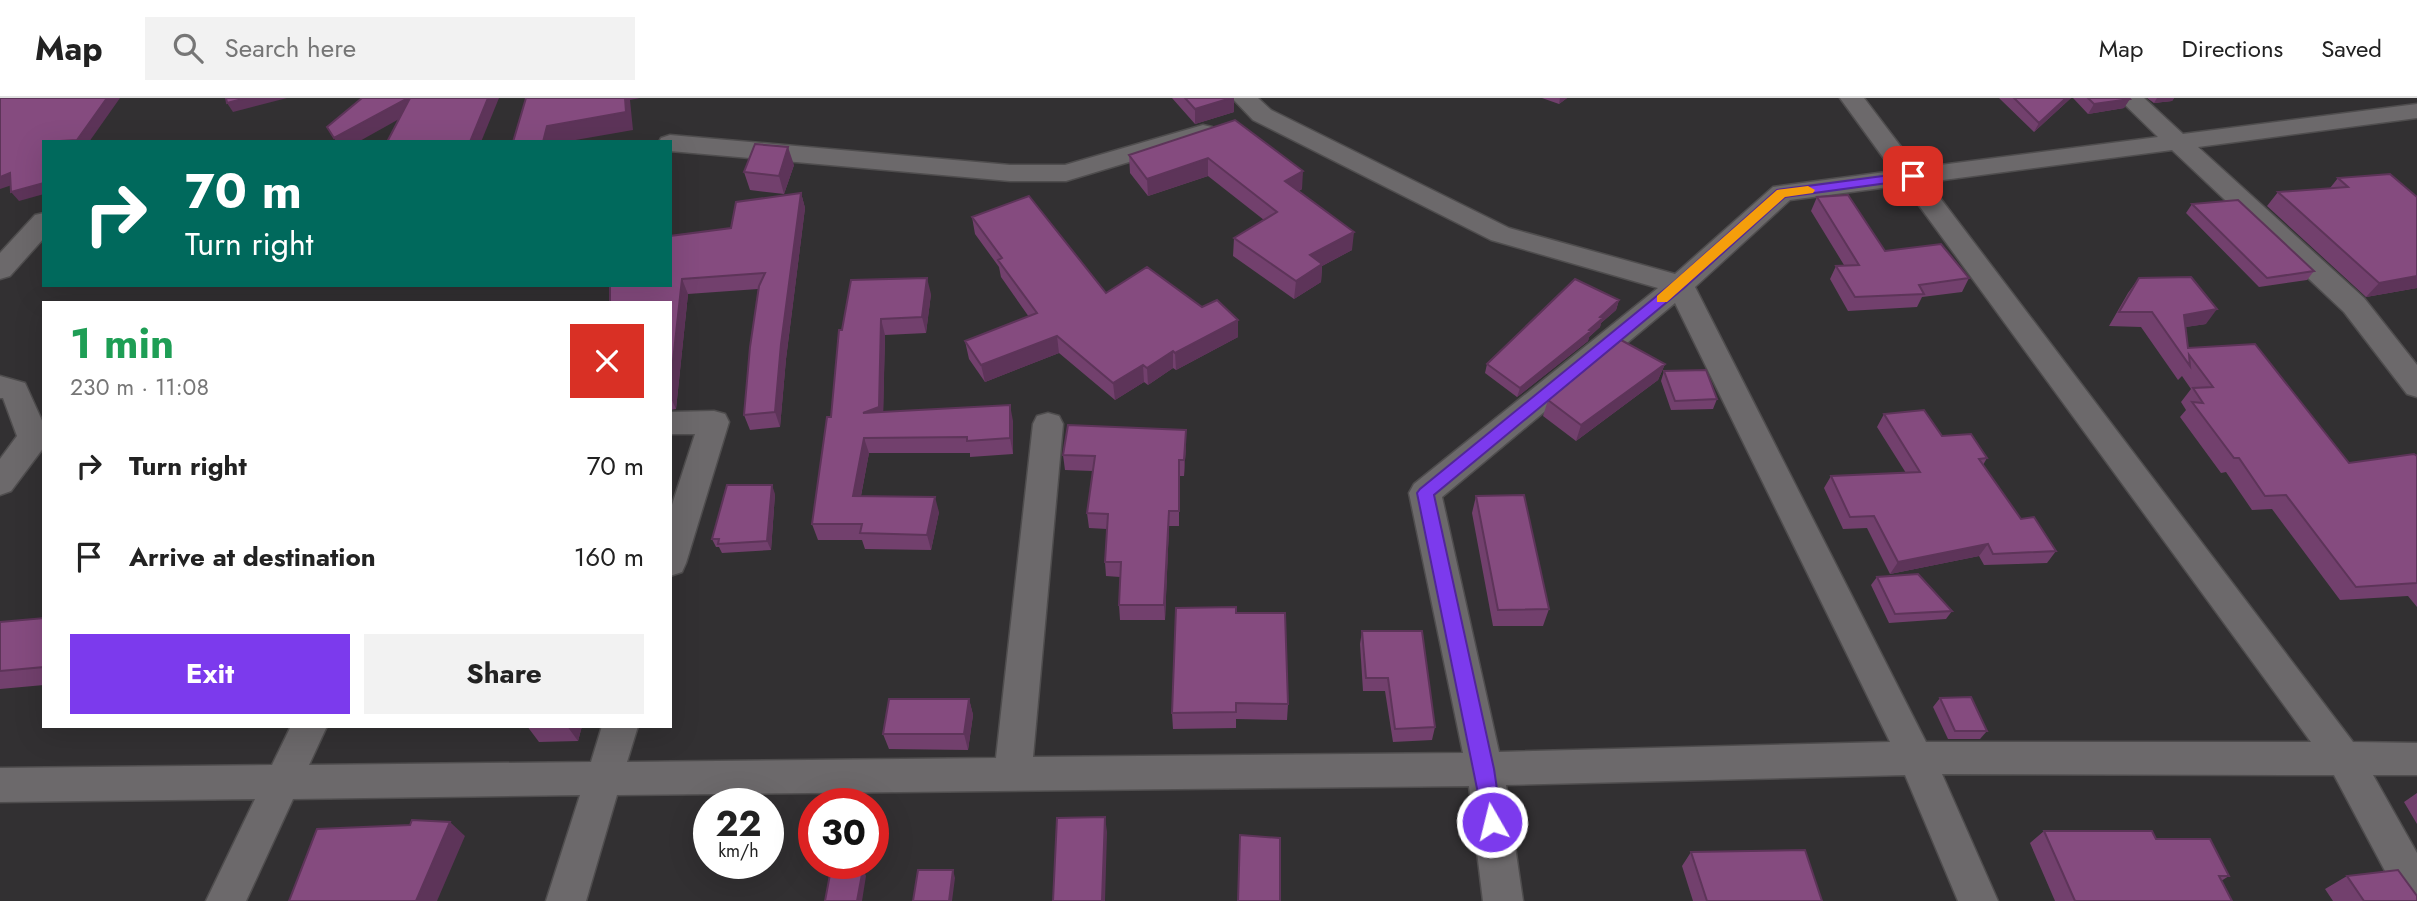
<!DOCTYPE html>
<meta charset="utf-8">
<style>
:root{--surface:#fff;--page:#f2f2f2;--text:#222;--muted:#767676;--line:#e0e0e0;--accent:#7c3aed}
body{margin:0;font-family:Jost,sans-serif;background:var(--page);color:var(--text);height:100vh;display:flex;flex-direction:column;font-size:26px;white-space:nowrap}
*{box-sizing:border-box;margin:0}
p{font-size:23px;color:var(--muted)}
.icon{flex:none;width:38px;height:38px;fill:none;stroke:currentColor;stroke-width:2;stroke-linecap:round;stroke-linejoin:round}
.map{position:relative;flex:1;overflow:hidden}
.side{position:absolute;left:42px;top:203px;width:630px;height:427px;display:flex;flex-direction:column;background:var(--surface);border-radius:0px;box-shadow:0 7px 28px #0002}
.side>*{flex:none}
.banner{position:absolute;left:42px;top:42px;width:630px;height:147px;border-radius:0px;box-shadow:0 7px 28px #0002;background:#00695c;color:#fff;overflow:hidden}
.speed{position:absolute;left:693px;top:690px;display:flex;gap:14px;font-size:35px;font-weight:700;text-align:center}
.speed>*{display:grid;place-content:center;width:91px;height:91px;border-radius:50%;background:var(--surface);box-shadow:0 7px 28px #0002;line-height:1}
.speed small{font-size:18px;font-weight:400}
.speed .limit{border:10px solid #d22;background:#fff;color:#111}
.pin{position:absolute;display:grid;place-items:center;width:60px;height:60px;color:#fff;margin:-30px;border-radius:14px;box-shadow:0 4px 10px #0006}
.me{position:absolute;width:77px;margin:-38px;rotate:352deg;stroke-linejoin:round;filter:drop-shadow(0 0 5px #0008)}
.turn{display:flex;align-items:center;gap:24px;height:147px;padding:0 28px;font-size:32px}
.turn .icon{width:91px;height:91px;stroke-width:2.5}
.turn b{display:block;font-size:49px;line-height:60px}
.round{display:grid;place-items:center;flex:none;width:74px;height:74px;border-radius:0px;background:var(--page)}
.head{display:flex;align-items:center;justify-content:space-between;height:119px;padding:0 28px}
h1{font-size:42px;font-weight:700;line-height:52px;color:#1e9e55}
.action{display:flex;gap:14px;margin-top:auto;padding:14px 28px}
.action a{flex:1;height:80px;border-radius:0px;background:var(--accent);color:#fff;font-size:28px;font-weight:700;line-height:80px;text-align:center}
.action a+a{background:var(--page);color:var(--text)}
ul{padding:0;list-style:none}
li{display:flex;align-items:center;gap:21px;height:91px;padding:0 28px}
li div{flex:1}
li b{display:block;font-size:26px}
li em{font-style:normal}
header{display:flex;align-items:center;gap:42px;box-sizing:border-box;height:98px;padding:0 35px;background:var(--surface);border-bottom:2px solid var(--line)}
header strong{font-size:33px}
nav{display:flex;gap:38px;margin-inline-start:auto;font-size:24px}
.search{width:490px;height:63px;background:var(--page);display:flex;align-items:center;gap:18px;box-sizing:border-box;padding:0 24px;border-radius:0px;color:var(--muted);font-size:26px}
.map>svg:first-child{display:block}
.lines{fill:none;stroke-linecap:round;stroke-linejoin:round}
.street-casing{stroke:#4f4d4e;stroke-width:3}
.street{fill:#6c696b;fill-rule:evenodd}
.wall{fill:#72406d}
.shaded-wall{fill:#5d3459}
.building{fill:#854b7f;stroke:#5d3459;stroke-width:2}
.route{fill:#7c3aed;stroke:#51269a;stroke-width:2}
.slow{fill:#f59e0b}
</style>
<header>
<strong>Map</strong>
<div class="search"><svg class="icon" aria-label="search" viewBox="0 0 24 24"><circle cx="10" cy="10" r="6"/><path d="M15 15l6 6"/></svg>Search here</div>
<nav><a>Map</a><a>Directions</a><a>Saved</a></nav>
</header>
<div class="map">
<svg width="2417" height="803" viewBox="0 0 2417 803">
<rect width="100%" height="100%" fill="#323032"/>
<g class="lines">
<!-- street casing -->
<g class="street-casing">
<path id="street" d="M1232,0H1258L1271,12L1509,130L1675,176L1773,89L1893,73L1840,0H1864L1917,70L2158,39L2118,0H2144L2183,36L2417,6V20L2198,49L2364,200L2417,267V299L2407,296L2344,214L2172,52L1928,84L2353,644L2417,645V677H2373L2417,755V803H2401L2334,677L1942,676L1998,803H1958L1905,677L1506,687L1523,803H1483L1469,688L617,697L586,803H546L580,697L293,701L246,803H206L255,701L0,704V670L272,667L291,628H327L309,667L591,664L602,628H638L627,664L996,660L1033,326L1037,318L1048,315L1059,318L1063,326L1033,659L1463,655L1409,395L1414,386L1658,190L1491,142L1253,22ZM1904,87L2311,644H1926L1695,189L1790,102ZM1675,205L1890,644L1499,654L1442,399Z
M1203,27L1212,29L1215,34L1212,39L1066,83H1010L670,53V44H659L661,40L670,37L1010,67H1065Z
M44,115V140L10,178L0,181V155L35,117Z
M0,278L25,285L44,327V349L11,393L0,397V361L17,338L3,300H0Z
M714,313L725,316L729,324L686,465L682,474L670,478V413L695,336H670V314Z"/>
</g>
<!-- street -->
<use href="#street" class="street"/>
</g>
<!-- wall -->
<path class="wall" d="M1172,0H1234V14L1195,26Z
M1542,0H1567L1559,6Z
M1999,0H2071L2034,34Z
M2073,0H2129L2124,10L2088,16Z
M2147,0H2174L2172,3L2154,5Z
M1235,22L1302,91L1299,93L1352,152L1322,168L1321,184L1294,201L1233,158L1234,140L1264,122L1208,78L1148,98L1130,75L1129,57Z
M794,67L784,96L750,92L744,74Z
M2338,80L2417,99V190L2366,199L2267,108L2278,94L2330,90Z
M801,95L805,110L786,261L780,329L750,332L744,317L758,191L688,196L676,311L670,312V205H610L731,130Z
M1817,99L1885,153L1969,180L1962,194L1922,199L1917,209L1848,213L1830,181L1836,168L1844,167L1811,113Z
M2192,106L2314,173L2307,182L2259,189L2186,115Z
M972,119L1106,195L1202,209L1238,222V239L1176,272L1173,270L1148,287L1144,284L1115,302L1059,255L985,284L969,261L965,243L1029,219L1001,179L999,169L975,136Z
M2139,180L2206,226L2185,229L2188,250L2349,365L2417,358V509L2408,498L2340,502L2272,411L2252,412L2226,374L2221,375L2180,319L2186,312L2181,304L2191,291L2182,278L2178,282L2141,229L2109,228L2128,195Z
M931,196L926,235L885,237L883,314L1013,323V356L970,359V355H869L861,398L939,414L931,452L865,451L862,442H818L812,426L831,319L842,232Z
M1619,202L1616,212L1601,225L1600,229L1589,239L1588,243L1517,299L1485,275L1487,266Z
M1665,266L1658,282L1576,343L1543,318L1548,302Z
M1664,273L1717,301L1713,311L1671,312L1661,283Z
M1884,316L1942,338L1987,360L1983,367L2021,421L2056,453L2047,465L1984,467L1979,458L1890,476L1867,430L1843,431L1824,390L1831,378L1906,375L1877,329Z
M1186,347L1184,378H1179V428H1169L1165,522H1120L1119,507L1120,479L1106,478L1105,464L1107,431L1089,430L1087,415L1093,373L1065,372L1063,357Z
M775,396L771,452L722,455L719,449H716L712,441Z
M1476,398L1549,511L1543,528H1493L1472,415Z
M1877,479L1952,513L1946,521L1889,525L1871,487Z
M1236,515L1288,606L1287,622L1236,621V630L1173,631L1172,615Z
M44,520V587L0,591V524Z
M1362,533L1435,629L1432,642L1393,644L1385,593H1363L1360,546Z
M1940,600L1987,633L1980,641H1948L1933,609Z
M969,601L973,617L968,652L889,651L883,636Z
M527,628H582L578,643L539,644Z
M2417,695V726L2404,704Z
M2044,733L2156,741L2229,778L2221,783L2232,803H2055L2030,745Z
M1691,754L1822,803H1693L1682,768Z
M2347,778L2417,803H2333L2325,791Z"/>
<!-- shaded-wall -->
<path class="shaded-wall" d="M107,0H120L89,44H78L77,42Z
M246,0H287L233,14L227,5Z
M408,0H412L417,11L358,44H336L334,40Z
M488,0H499L481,44H470Z
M625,0H640L630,2L633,32L564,44H543L547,28Z
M1227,0H1234V14L1195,26V11Z
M1560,0H1567L1559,6Z
M2066,0H2071L2034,34L2039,25Z
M2157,0H2174L2172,3L2154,5Z
M2130,1L2124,10L2088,16L2094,6Z
M788,49L794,67L784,96L779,78Z
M1208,60V78L1148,98L1147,81Z
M1303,73L1302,91L1284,101L1285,83Z
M10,75L18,85L0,91V79Z
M44,85V96L19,103L11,94Z
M801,95L805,110L786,261L780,329L775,314L781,246Z
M1354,134L1352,152L1322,168L1321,184L1294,201L1296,183L1310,157Z
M2417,178V190L2366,199L2379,185Z
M927,180L931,196L926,235L922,219Z
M682,181L688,196L676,311L670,298V290Z
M1619,202L1616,212L1601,225L1600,229L1589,239L1588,243L1517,299L1520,290Z
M2217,211L2206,226L2173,231L2184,217Z
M881,221L885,237L883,325L863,315Z
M1238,222V239L1176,272L1175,255Z
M1057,238L1059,255L985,284L981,267Z
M1173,253V270L1148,287L1147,270Z
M1665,266L1658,282L1576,343L1581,327Z
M1143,267L1144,284L1115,302L1113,285Z
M1010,307L1013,323V356L1010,340Z
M1186,332V347L1184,378V362Z
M864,340L869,355L858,413L853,398Z
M772,387L775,396L771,452L767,443Z
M935,399L939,414L931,452L927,437Z
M1169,413V428L1165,522L1164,507Z
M1988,446L1979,458L1890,476L1898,464Z
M969,601L973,617L968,652L964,636Z
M567,628H582L578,643Z
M1105,719L1107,734L1105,803H1102Z
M450,724L465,738L437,803H416Z
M863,771L866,778L862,803H857Z
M953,772L955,780L952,803H949Z"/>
<!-- building -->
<path class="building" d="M0,0H107L77,42L44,44V85L11,94L10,75L0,79Z
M226,0H246L227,5Z
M362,0H408L334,40L327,29Z
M410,0H488L470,44H387Z
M526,0H625L626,14L547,28L543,44H513Z
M1185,0H1231L1195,11Z
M2014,0H2066L2039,25Z
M2088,0H2129L2130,1L2094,6Z
M1235,22L1303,73L1285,83L1354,134L1310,157L1322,166L1296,183L1234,140L1277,114L1208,60L1147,81L1129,57Z
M755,46L788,49L779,78L744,74Z
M2390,76L2417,99V178L2379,185L2278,94L2348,89L2338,80Z
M801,95L781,246L775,314L744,317L750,249L759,188L765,175L682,181L670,290V205H610V187H670V138L731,130L736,104Z
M1848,97L1885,153L1941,146L1969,180L1919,187L1924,196L1855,199L1836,168L1859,167L1817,99Z
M1029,98L1106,195L1147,169L1202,209L1217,202L1238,222L1175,255L1173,253L1147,270L1143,267L1113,285L1057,238L981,267L965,243L1037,215L998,162L1002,160L972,119Z
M2238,102L2314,173L2267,180L2192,106Z
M2191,179L2217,211L2184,217L2188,250L2255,246L2349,365L2414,356L2417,358V485L2356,489L2286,397L2265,398L2239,360H2234L2192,304L2203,305L2193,290L2213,289L2189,257L2190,268L2152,214H2119L2139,180Z
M927,180L922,219L881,221L879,309L863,315L1010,307V340L967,343V339L864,340L853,398L935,399L927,437L860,435L862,426H812L827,319H831L839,232H842L851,182Z
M1575,181L1619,202L1600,219L1603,220L1589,232L1591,233L1520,290L1487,266Z
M1621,242L1665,266L1581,327L1548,302Z
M1706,272L1717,301L1675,303L1664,273Z
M1924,312L1942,338L1971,336L1987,360L1979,361L2021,421L2034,419L2056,453L1993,456L1988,446L1898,464L1874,418L1850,419L1831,378L1920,374L1884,316Z
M1068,327L1186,332L1184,362H1179V413H1169L1164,507H1119L1121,464H1105L1108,416L1087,415L1095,358L1063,357Z
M727,387H772L767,443L718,446L719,441H712Z
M1524,397L1549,511L1498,512L1476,398Z
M1918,476L1952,513L1895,516L1877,479Z
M1236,509V515H1285L1288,606L1236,605V614L1172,615L1176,510Z
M44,520V569L0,573V524Z
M1362,533H1422L1435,629L1395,631L1388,580H1366Z
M1971,599L1987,633H1955L1940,600Z
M889,601H969L964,636H883Z
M1105,719L1102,803H1053L1057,720Z
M412,722L450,724L416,803H289L317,731L410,727Z
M2044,733H2152L2156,741H2210L2229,778H2219L2232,803H2075Z
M1240,737L1280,740V803H1238Z
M1805,752L1822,803H1707L1691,754Z
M831,771H863L857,803H825Z
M918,772H953L949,803H913Z
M2398,772L2417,798V803H2364L2347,778Z"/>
<!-- route -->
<path class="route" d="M1913,74L1919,78L1917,81L1785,99L1684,190L1434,397L1494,671L1502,724L1499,730L1492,733L1485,730L1417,395L1420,391L1675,183L1777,92Z"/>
<!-- slow -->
<path class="slow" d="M1808,88L1815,92L1813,95L1785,99L1667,204H1657V198L1777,92Z"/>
</svg>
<div class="speed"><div>22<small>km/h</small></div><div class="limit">30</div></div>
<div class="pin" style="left:1913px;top:78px;background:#d93025"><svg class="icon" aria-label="arrive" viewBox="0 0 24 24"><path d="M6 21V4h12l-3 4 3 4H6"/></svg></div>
<svg class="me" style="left:1492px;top:724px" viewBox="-20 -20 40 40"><circle r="17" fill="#7c3aed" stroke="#fff" stroke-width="3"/><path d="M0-11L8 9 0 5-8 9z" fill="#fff"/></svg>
<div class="banner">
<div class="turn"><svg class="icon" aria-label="right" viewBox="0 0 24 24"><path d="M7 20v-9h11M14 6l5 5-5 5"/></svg><div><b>70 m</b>Turn right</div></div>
</div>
<section class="side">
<div class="head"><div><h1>1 min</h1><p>230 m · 11:08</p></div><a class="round" style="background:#d93025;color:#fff"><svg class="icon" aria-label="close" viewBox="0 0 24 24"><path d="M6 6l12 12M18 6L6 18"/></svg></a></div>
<ul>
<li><svg class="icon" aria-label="right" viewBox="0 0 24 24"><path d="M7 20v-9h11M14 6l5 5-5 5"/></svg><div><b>Turn right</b></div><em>70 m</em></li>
<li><svg class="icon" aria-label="arrive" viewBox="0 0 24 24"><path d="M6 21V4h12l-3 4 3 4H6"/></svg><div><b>Arrive at destination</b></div><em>160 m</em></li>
</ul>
<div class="action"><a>Exit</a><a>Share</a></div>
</section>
</div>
